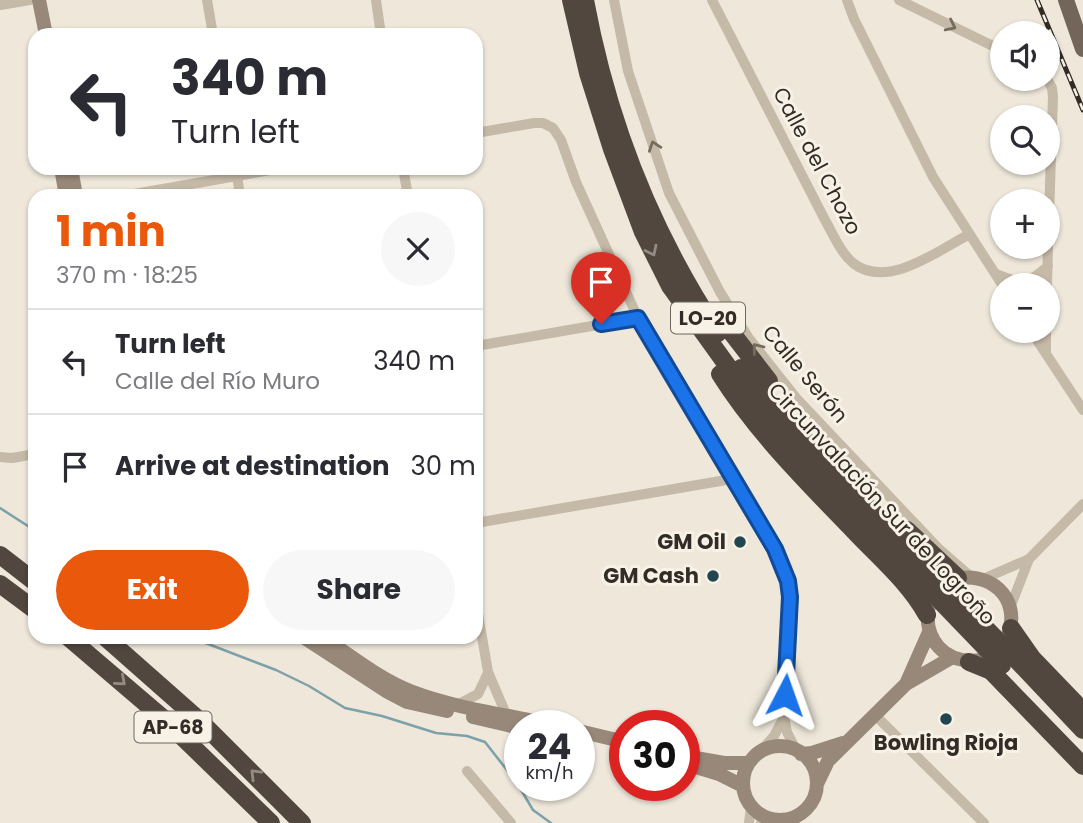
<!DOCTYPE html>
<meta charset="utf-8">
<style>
:root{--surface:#fff;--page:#f7f7f7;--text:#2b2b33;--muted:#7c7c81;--line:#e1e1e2;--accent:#ea580c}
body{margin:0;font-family:Poppins,sans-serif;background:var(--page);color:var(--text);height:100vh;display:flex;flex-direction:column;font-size:26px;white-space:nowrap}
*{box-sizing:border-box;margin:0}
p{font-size:23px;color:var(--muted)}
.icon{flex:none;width:38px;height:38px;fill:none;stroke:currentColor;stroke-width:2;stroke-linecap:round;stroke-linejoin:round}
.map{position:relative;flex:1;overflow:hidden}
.sheet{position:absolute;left:28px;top:189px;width:455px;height:455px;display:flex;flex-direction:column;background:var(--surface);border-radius:21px;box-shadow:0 2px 5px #0004}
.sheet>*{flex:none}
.banner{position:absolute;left:28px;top:28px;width:455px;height:147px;border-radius:21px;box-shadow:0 2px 5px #0004;background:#fff;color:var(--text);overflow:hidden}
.fabs{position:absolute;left:990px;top:21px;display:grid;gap:14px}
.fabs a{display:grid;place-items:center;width:70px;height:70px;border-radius:50%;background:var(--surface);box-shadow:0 2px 5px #0004;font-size:35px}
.speed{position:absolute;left:504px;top:710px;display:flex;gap:14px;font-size:35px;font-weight:700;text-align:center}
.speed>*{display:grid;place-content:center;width:91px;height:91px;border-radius:50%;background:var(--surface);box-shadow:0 2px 5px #0004;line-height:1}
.speed small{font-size:18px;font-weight:400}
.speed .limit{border:10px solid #d22;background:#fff;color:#111}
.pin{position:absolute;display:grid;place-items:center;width:60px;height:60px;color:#fff;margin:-72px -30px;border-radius:50% 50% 50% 0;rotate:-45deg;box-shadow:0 0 7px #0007}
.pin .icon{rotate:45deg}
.me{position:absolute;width:77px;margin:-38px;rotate:4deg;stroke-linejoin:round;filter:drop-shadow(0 0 5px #0008)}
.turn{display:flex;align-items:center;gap:24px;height:147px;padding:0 28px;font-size:32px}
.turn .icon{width:91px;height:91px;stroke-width:2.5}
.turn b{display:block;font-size:49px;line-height:60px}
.round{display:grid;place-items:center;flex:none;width:74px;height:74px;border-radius:37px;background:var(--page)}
.summary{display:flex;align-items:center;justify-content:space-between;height:119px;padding:0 28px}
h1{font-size:42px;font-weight:700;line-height:52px;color:var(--accent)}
.cta{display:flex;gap:14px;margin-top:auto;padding:14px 28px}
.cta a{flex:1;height:80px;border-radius:42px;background:var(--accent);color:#fff;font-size:28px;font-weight:700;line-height:80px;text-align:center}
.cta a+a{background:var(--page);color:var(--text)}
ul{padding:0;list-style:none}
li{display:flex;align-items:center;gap:21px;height:105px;padding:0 28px;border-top:2px solid var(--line)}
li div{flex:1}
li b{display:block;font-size:26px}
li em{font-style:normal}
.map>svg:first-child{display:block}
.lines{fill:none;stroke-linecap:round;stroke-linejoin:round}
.stream{stroke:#7ca1a8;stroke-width:2.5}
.minor{stroke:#c5b9a7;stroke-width:10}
.secondary{stroke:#988879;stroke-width:14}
.primary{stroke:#736559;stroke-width:16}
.motorway{stroke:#52473f;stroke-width:18}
.rail-casing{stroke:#322c27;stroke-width:5}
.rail{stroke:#f7f1e6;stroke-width:2.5;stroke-dasharray:8;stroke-linecap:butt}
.motorway-bridge{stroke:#52473f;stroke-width:18}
.oneway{stroke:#746b61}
.oneway2{stroke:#948b82}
.route-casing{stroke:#114b97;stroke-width:18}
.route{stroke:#1a73e8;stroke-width:12}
.poi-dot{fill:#21464f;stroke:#f7f1e6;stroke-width:2.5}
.labels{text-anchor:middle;stroke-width:6;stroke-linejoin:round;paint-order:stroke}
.shield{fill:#f7f1e6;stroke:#6d6760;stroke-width:2}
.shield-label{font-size:19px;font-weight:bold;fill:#322c27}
.street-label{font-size:21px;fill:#322c27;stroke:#f7f1e6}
.poi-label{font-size:21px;font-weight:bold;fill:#322c27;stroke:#f7f1e6;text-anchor:end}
</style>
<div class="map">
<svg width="1083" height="823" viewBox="0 0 1083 823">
<rect width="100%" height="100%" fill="#eee7da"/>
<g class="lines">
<!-- stream -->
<path class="stream" d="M0,508L31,528L35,527
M190,637L276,670L309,686L345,708L382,716L436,733L467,736L485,742L517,783L533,810L551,823"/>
<!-- minor -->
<path class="minor" d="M207,0L213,35
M376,0L381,35
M614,0L628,71L669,193L720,292L748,337L797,399L938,548L970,576
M712,0L826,222C834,236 841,253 853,263C887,290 937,251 968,235
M847,0L854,19L933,177L1003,286
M899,0L1003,51
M0,5L30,0
M1047,79L1052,88L1053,97L1048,246
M476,133L534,123H543L553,128L561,140L576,182L638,318L775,549C800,602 787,660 784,717L787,732L796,750
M236,168L240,196
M403,168L408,196
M123,196L282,168
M996,274C1022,284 1026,286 1048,266
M1047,285L1048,247
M1031,331L1083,410
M476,346L638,318
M1046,351V331
M0,457L12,458L35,454
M476,523L732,479
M983,579L1029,559L1083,504
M476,602L488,672L506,714
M1010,608L1029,559
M457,705L478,694L488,673
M875,715L984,823
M760,752L774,736L784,717
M467,771L511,823
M749,823L751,806
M761,823L776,820"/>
<!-- secondary -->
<path class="secondary" d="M39,0L46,35
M61,168L66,196
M71,168L76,196
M951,580C989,569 1022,597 1008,636
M929,605C922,639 945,665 980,660
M303,637L386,691L407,702L447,711
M322,637C350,655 379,679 410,691C457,709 509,715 558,726
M906,684L929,632
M473,717L520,728
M579,731L625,742
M743 783a37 37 0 1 1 74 0a37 37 0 1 1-74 0Z
M801,754L812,753L843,743
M684,756L724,763H748
M686,764L719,774L743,786
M817,784L828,761L906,684L951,658"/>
<!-- primary -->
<path class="primary" d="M1066,0L1083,49"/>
<!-- motorway -->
<path class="motorway" d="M571,0L588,73L612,149L643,232L670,286L762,414L925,585
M585,0C607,119 651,232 718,333
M718,315L769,381
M741,368L784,417L934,576
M720,374C757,433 809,484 857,534C882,560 909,583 927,615
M907,530L958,578
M0,555L35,582
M0,584L35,610
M1011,628L1032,658L1083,711
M68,637L164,719L271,823
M105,637L199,720L302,823
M1013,656L1083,730
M969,662L991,671L1083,766"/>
<!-- rail casing -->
<g class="rail-casing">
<path id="rail" d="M1037,0L1083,110"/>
</g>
<!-- rail -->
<use href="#rail" class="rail"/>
<!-- motorway-bridge -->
<path class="motorway-bridge" d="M934,576L1013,656
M925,585L1002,665"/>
</g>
<!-- one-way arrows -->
<defs><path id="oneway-chevron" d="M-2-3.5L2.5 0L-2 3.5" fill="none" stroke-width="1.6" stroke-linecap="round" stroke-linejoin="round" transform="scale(1.75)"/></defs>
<g class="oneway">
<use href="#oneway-chevron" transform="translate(951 26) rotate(26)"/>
<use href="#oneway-chevron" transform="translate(654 146) rotate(-109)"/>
<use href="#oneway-chevron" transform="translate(757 348) rotate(-128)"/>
</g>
<g class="oneway2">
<use href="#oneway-chevron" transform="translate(652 251) rotate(64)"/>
<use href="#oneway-chevron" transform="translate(121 681) rotate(41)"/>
<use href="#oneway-chevron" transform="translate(255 774) rotate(-135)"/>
</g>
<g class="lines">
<!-- route casing -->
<g class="route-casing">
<path id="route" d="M601,324L638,318L775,549L788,581L790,597L785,695"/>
</g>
<!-- route -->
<use href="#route" class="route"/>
</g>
<!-- markers -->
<g class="poi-dot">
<circle cx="740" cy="542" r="7"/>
<circle cx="713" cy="576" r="7"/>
<circle cx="946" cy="719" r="7"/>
</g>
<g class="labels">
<!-- shield labels -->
<g class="shield">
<rect x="671" y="302.5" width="74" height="31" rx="5"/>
<rect x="134.5" y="711.5" width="77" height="31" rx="5"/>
</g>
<g class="shield-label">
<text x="708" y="325">LO-20</text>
<text x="173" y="734">AP-68</text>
</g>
<!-- street labels -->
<g class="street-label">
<text transform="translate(817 161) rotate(62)" y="7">Calle del Chozo</text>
<text transform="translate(805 374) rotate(50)" y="7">Calle Serón</text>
<text transform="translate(882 504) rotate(47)" y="7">Circunvalación Sur de Logroño</text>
</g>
<!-- poi labels -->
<g class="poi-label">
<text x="726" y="549">GM Oil</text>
<text x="699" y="583">GM Cash</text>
<text x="946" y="750" text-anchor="middle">Bowling Rioja</text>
</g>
</g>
</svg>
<div class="fabs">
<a><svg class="icon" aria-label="sound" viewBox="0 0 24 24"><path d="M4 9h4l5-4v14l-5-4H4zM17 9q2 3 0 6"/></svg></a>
<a><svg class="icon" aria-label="search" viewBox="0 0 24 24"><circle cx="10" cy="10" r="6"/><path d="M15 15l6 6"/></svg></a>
<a>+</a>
<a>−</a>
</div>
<div class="speed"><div>24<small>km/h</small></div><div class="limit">30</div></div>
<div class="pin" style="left:601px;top:324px;background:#d93025"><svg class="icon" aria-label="arrive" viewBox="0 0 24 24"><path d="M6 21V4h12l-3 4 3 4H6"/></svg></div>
<svg class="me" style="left:785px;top:695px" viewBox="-20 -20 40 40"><path d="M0-17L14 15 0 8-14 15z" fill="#1a73e8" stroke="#fff" stroke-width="4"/></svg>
<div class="banner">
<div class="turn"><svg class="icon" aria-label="left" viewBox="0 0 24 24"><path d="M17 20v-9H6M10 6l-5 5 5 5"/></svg><div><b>340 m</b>Turn left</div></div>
</div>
<section class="sheet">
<div class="summary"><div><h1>1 min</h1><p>370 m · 18:25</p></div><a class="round"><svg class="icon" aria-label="close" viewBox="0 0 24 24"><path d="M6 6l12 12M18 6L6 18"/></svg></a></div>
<ul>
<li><svg class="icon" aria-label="left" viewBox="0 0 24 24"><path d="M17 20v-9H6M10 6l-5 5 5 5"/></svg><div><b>Turn left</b><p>Calle del Río Muro</p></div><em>340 m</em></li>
<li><svg class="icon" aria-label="arrive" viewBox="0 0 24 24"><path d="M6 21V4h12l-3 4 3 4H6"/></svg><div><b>Arrive at destination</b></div><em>30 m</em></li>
</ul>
<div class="cta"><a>Exit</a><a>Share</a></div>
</section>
</div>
